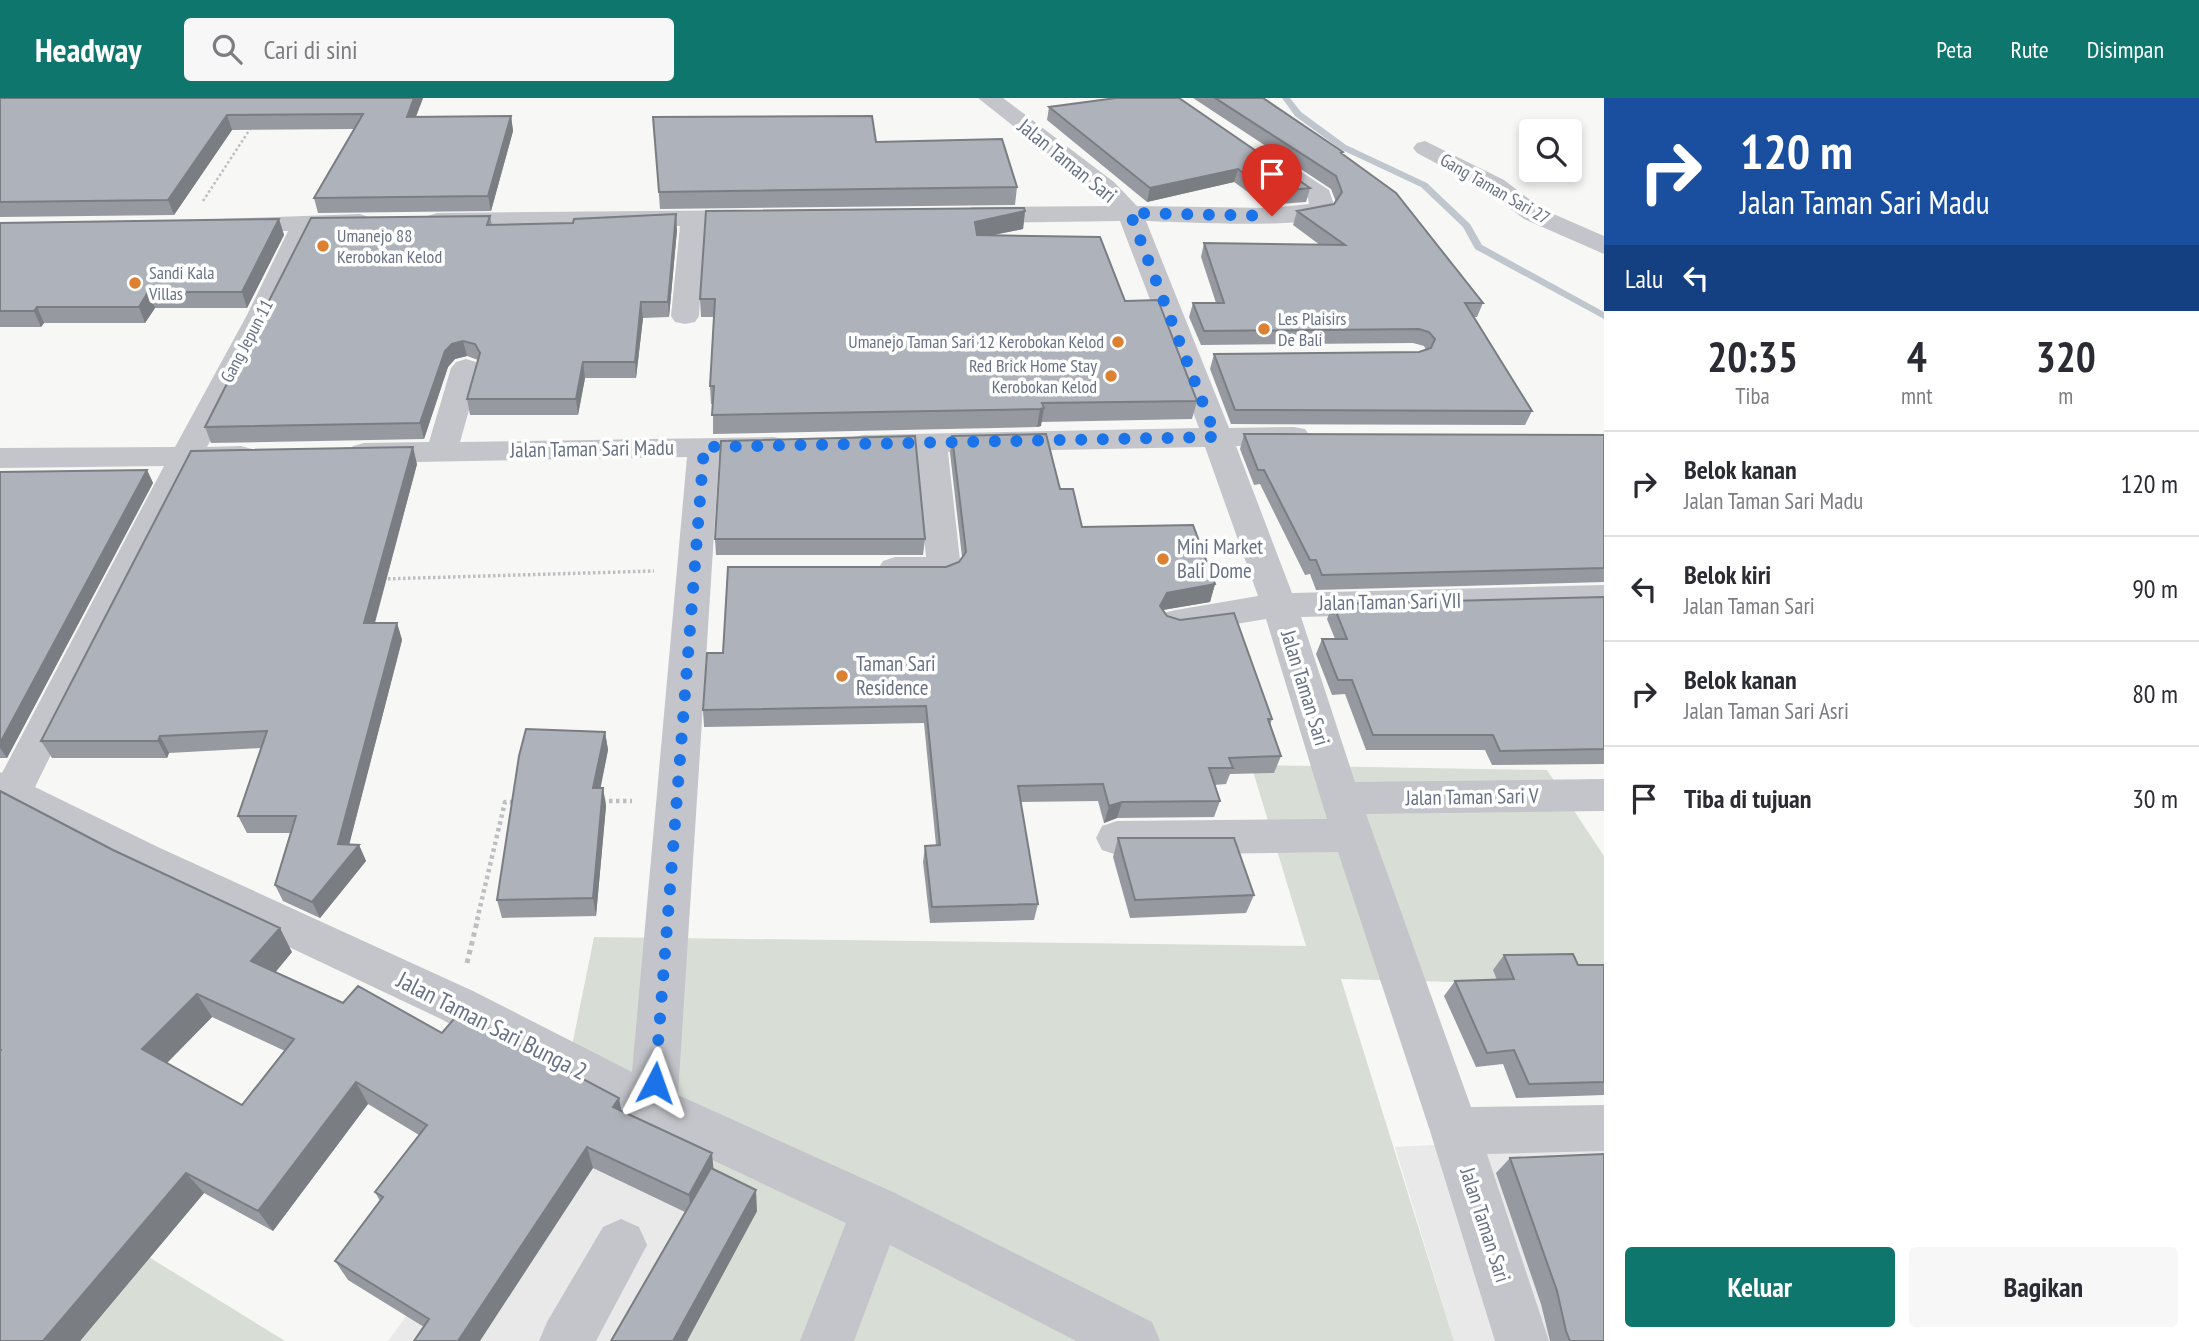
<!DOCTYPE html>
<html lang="id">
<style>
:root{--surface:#fff;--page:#f7f7f7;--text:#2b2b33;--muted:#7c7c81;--line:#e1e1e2;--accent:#0f766e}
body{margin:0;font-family:"PT Sans Narrow",sans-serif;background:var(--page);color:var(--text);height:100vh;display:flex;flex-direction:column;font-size:26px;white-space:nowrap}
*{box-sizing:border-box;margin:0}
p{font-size:23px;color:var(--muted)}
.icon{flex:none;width:38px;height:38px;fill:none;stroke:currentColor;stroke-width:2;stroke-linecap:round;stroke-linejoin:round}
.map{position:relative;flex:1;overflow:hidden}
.drawer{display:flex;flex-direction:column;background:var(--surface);width:595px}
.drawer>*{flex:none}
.guide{background:#1a4fa0;color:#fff;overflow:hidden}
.controls{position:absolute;left:1519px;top:21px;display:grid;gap:14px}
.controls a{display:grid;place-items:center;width:63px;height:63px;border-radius:7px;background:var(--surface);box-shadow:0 4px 10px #0003;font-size:35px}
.pin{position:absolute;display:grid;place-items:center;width:60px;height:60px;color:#fff;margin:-72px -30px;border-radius:50% 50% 50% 0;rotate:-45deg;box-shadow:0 0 7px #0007}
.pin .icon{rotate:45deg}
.me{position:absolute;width:77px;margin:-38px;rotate:4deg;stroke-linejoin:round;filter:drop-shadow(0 0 5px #0008)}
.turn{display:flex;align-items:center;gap:24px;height:147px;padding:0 21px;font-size:32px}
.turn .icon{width:91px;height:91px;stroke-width:2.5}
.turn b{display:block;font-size:49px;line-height:60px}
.then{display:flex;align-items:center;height:66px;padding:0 21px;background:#0003;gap:14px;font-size:26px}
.eta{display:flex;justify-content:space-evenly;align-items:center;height:119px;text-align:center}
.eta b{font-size:42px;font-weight:800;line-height:49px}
.primary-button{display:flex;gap:14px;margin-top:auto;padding:14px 21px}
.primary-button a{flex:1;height:80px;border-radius:7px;background:var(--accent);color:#fff;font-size:28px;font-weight:800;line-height:80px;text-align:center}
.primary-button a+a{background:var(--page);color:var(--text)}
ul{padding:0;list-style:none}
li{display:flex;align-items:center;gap:21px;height:105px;padding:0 21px;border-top:2px solid var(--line)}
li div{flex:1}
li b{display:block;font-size:26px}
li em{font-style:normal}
header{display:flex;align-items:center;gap:42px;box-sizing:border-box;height:98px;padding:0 35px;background:var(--accent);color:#fff}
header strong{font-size:33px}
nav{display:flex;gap:38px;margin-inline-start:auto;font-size:24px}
.search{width:490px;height:63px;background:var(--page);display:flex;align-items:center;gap:18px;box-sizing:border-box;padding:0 24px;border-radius:7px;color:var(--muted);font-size:26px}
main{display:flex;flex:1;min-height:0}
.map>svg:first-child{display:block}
.built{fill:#e8e9e8}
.green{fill:#d8ded6}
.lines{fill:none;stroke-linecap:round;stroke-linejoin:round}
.stream{fill:#bfc6ce;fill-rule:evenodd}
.path-far3{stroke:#bdbec1;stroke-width:2.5;stroke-dasharray:2.5 2.5;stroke-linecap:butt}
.path-far2{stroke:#bdbec1;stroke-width:3.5;stroke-dasharray:2.5 2.5;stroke-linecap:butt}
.path-far1{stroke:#bdbec1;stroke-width:4.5;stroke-dasharray:3.5 3.5;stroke-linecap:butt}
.path{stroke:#bdbec1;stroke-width:5;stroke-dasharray:4.5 4.5;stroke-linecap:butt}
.minor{fill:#c3c5ca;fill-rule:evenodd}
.wall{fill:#9699a0;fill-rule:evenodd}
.shaded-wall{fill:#7a7d82}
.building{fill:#aeb2ba;stroke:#7a7d82;stroke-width:2;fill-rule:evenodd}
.route{stroke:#1a73e8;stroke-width:12;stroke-dasharray:0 21.6}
.poi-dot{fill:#dc8131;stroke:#fff;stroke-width:2.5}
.labels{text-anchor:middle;stroke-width:7;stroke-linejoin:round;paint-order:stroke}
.far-street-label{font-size:18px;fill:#687185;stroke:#fff}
.far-poi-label{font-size:18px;fill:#687185;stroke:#fff;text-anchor:start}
.street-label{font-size:21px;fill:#687185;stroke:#fff}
.poi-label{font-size:21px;fill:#687185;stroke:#fff;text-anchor:start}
.near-street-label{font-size:24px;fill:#687185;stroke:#fff}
</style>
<header>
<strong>Headway</strong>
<div class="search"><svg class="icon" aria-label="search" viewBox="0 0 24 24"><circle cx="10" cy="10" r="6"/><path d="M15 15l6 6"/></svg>Cari di sini</div>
<nav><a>Peta</a><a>Rute</a><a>Disimpan</a></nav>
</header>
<main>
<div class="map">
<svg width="1604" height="1243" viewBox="0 0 1604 1243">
<rect width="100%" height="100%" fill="#f7f8f5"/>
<!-- built -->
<path class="built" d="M560,1007L735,1115L660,1243H388Z
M1604,1038V1243H1454L1395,1049Z"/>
<!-- green -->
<path class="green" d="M1251,667L1547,672L1604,758V888L1341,881L1454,1243H660L735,1114L560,1007L594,839L1306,848Z
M131,1148L285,1243H59Z"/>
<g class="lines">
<!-- stream -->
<path class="stream" d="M1282,0H1290L1301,14L1346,47L1427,85L1470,126L1482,147L1604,214V221L1475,151L1463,129L1421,89L1340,51L1295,18Z"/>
<!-- path-far3 -->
<path class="path-far3" d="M203,103L252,28"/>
<!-- path-far2 -->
<path class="path-far2" d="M383,481L654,473"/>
<!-- path-far1 -->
<path class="path-far1" d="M602,703H632
M477,822L505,704H516"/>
<!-- path -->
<path class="path" d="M467,865L478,820"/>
<!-- minor -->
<path class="minor" d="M978,0H1003L1114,84L1137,108L1272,110L1309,106L1308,100L1258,66L1254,61L1258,56H1274L1329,92L1335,109C1333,111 1330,116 1328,118C1307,131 1177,124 1146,123L1229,330L1294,329L1305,331L1310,338L1305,345L1294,347L1236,348L1292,495L1604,487V511L1301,519L1355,684L1604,681V713L1366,716L1471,1009L1604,1007V1053L1487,1056L1549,1243H1495L1430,1033L1338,754L1117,757L1102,752L1096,740L1102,728L1117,723L1327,721L1266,521L1176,536L1163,533L1158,524L1163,515L1176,512L1258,498L1205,349L948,354L961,471L956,479C934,485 905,485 883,479L878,471L883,463L895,459H926L916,354L864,355L853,353L848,346L853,339L864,337L1199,330L1120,123L973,125L964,122L960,117L964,112L973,109L1109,108L1096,94Z
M1425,43L1504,82L1542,111L1604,138V156L1524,121L1486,92L1417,55L1413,50L1417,45Z
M759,112L768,115L772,120L768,125L705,128L699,218L695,224L685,226L675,224L671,218L680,128L437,131L428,128L424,123L428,118L437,115Z
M360,116L369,119L373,124L369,129L314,132L275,217L207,349L241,348L252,351L257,358L252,365L241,368H196L126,504L35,689L160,750L473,893L632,974L687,359L364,365L353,362L348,355L353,348L364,345L429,344L451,270L456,264L466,261L476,264L481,270L460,344L773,339L784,341L789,348L784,355L773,357L719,358L678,997L895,1095L1152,1224L1160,1243H1076L890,1147L854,1243H800L846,1125L636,1026L441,921L130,774L0,708V674L2,675L164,368L0,370V350L175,349L247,217L288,133L227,134L218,131L214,126L218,121Z
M621,1121L639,1129L647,1147L596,1243H539L547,1224L603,1129Z"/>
</g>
<!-- wall -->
<path class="wall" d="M0,0H423L416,19L511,18L513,33L491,113L318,115L314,100L355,31L232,32L174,117L0,119Z
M1193,0H1263L1343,56L1483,205L1477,219H1474L1532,313L1525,327L1231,326L1210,271L1214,256L1419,254L1426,252L1424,248L1413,245L1201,247L1189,219L1193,205H1216L1201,159L1204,145L1320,147L1293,127L1297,113L1334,106L1336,104L1331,91Z
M1049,9L1310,90L1306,104L1266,107L1234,84L1147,104L1047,22Z
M653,19L1017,89L1015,107L660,111Z
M1025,113L1023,131L993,137L1125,203L1197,303L1192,321L1041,324V328L1037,329L713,336V306H711L710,288L714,219H701L700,201Z
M490,118L492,127L677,132L669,219L643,220L636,280H585L578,317H470L467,301L478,262L467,258L455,261L448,269L424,341L211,345L205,329Z
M279,121L284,137L247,210H155L145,225H44L41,229H0V125Z
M1244,336L1604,337V484L1316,492L1310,476L1305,477L1260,386L1254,387L1240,351Z
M952,338L1060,391L1082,429L1215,486L1210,504L1163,512L1167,518L1272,621L1270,627L1281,658L1274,675L1230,676L1226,686L1214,687L1220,703L1214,719L1117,720L1104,725L1098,703L1020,704L1038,806L1034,822L930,825L923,764L925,748L936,747L924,625L704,629L703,612L723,555L959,464L962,459L950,355Z
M417,366L375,525H397L402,542L349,746L359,747L366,763L320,820L283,803L275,787L290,735H247L238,718L261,650L169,655L167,660H52L41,643Z
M147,372L153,385L7,660H0V374Z
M715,441H925L923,457H716Z
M1604,499V666L1492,667L1485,652H1366L1345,596L1332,597L1316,556L1322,541H1335L1327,521L1333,506Z
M605,634L608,652L600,690H603L606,708L596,818L502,820L497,802Z
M0,693L292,854L275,874L343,905L442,935L621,1012L714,1071L757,1113L687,1243H611L685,1114L593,1070L424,1229L348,1182L335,1163L380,1103L375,1094L419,1037L368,1006L273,1133L204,1095L80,1243H0ZM212,919L285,953L242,1007L167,965Z
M1118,740L1254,797L1246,815L1130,820L1113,759Z
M1504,857L1578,867H1604V997L1516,1000L1503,966L1476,969L1444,898L1455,883L1497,882L1493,872Z
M1510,1060L1604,1243H1550L1541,1206L1496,1075Z"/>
<!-- shaded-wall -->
<path class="shaded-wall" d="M414,0H423L410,33L407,19Z
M227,17L232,32L174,117L168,102Z
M511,18L513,33L491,113L488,98Z
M1238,71L1234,84L1147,104L1150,90Z
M1025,113L1023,131L973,141L975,124Z
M676,116L677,132L669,219L668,204Z
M279,121L284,137L247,210L242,194Z
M148,194L155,210L145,225L139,209Z
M641,204L643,220L636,280L635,264Z
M37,209L44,225L41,229L34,213Z
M463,243L467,258L455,261L448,269L424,341L420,325L445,253L452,246Z
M583,264L585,280L578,317L576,301Z
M1044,310L1041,328L1037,329L1040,311Z
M413,349L417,366L370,542L364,525Z
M147,372L153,385L7,660L0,650V645Z
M1215,486L1210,504L1162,512L1160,508L1167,495Z
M397,525L402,542L345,763L338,746Z
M605,634L608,652L597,708L593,690Z
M160,638L169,655L167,660L158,643Z
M603,690L606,708L596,818L593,800Z
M1122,704L1117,720L1104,725L1109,708Z
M359,747L366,763L320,820L312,804Z
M280,830L292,854L265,887L251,863Z
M197,896L212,919L159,973L142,951Z
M356,984L368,1006L273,1133L258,1113Z
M619,1000L623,1022L613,1009Z
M587,1049L593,1070L480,1243H458Z
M712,1055L714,1076L692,1118L689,1097Z
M186,1075L204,1095L80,1243H43Z
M756,1092L757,1113L687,1243H673Z"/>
<!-- building -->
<path class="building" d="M0,0H414L407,19L511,18L488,98L314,100L363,16L227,17L168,102L0,104Z
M1116,0H1179L1310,90L1269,94L1238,71L1150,90L1049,9Z
M1215,0H1263L1343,54L1341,55L1396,95L1483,205H1465L1532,313L1235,312L1214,256L1419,254L1431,250L1435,241L1429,234L1419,231L1204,233L1193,205H1224L1204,145L1345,147L1297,113L1334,106L1342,94L1336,78Z
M872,18L876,44L1002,41L1017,89L659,94L653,19Z
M1024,110L1025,113L975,124L977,137L1100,139L1125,203L1158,202L1197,303L1042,305L1044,310L1040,311L712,317L714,288H710L715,201H700L706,113Z
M676,116L668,204H641L635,264H583L576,301H467L480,255L475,246L463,243L452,246L445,253L420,325L205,329L311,120L490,118L487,127L573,125L574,121Z
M279,121L242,194H148L139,209H37L34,213H0V125Z
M1046,336L1060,391H1073L1082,429L1193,427L1215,486L1167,495L1160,508L1167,518L1180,522L1234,515L1272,621H1268L1281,658L1229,660L1233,670H1209L1220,703L1122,704L1109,708L1103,686L1018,688L1038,806L932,809L925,748L940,747L926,608L703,612L707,555H723L728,469H946L959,464L966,454L952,338Z
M1244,336L1604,337V470L1322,477L1316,462H1310L1264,372H1258Z
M915,338L925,441H715L721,343Z
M413,349L364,525H397L338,746L359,747L312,804L275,787L296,718H238L267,633L160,638L158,643H41L191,353Z
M147,372L0,645V374Z
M1604,499V651L1500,653L1493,637H1373L1352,582H1338L1322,541H1347L1333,506Z
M526,631L605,634L593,690H603L593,800L497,802L519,658Z
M0,693L113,752L280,830L251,863L343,905L358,888L442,935L459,915L619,1000L613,1009L712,1055L689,1097L587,1049L458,1243H414L429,1221L335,1163L383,1099L375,1094L427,1027L356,984L258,1113L186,1075L43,1243H0V953L1,952L0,951ZM197,896L294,941L242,1007L142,951Z
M1118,740H1234L1254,797L1135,802Z
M1573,856L1578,867H1604V984L1529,986L1514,952L1487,955L1455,883L1514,881L1504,857Z
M1604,1056V1243H1570L1566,1233L1557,1193L1510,1060Z
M711,1070L756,1092L673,1243H611Z"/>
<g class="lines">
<!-- route -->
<path class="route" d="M655,985L704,349L1216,339L1130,115L1272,118"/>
</g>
<!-- markers -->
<g class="poi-dot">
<circle cx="323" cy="148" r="7"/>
<circle cx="135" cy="185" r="7"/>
<circle cx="1264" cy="231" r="7"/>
<circle cx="1118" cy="244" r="7"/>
<circle cx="1111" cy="278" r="7"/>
<circle cx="1163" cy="461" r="7"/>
<circle cx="842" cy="578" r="7"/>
</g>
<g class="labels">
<!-- far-street labels -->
<g class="far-street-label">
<text transform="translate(1495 91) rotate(30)" y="6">Gang Taman Sari 27</text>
<text transform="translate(247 243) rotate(-62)" y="6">Gang Jepun 11</text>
</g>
<!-- far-poi labels -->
<g class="far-poi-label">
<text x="337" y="144">Umanejo 88<tspan x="337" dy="21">Kerobokan Kelod</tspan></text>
<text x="149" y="181">Sandi Kala<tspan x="149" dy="21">Villas</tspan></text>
<text x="1278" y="227">Les Plaisirs<tspan x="1278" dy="21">De Bali</tspan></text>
<text x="1104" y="250" text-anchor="end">Umanejo Taman Sari 12 Kerobokan Kelod</text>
<text x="1097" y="274" text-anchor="end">Red Brick Home Stay<tspan x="1097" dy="21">Kerobokan Kelod</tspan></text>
</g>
<!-- street labels -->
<g class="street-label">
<text transform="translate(1067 63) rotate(39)" y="7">Jalan Taman Sari</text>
<text transform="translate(592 351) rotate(-1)" y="7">Jalan Taman Sari Madu</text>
<text transform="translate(1390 504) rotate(-1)" y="7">Jalan Taman Sari VII</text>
<text transform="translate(1305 590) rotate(73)" y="7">Jalan Taman Sari</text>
<text transform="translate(1472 699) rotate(-1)" y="7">Jalan Taman Sari V</text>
<text transform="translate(1485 1127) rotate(72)" y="7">Jalan Taman Sari</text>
</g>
<!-- poi labels -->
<g class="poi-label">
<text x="1177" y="456">Mini Market<tspan x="1177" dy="24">Bali Dome</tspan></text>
<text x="856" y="573">Taman Sari<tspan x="856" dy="24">Residence</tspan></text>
</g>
<!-- near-street labels -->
<g class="near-street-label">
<text transform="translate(492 928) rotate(27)" y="8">Jalan Taman Sari Bunga 2</text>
</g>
</g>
</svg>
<div class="controls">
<a><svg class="icon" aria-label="search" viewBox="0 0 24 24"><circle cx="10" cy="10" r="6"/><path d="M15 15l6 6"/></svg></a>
</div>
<div class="pin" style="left:1272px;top:118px;background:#d93025"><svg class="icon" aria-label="arrive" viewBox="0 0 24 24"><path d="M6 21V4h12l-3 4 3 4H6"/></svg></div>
<svg class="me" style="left:655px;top:985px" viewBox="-20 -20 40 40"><path d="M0-17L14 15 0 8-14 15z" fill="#1a73e8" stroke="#fff" stroke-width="4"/></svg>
</div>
<section class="drawer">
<div class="guide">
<div class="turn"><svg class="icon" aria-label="right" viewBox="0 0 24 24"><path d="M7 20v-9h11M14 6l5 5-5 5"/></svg><div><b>120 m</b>Jalan Taman Sari Madu</div></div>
<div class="then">Lalu<svg class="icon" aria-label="left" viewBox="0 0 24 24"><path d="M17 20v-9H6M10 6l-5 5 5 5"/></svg></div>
</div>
<div class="eta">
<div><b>20:35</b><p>Tiba</p></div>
<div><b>4</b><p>mnt</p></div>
<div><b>320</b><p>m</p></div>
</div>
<ul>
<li><svg class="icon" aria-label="right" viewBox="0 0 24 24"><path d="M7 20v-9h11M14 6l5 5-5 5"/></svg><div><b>Belok kanan</b><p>Jalan Taman Sari Madu</p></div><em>120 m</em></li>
<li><svg class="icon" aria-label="left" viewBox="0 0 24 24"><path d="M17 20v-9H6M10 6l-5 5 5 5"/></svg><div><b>Belok kiri</b><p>Jalan Taman Sari</p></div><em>90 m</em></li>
<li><svg class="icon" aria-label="right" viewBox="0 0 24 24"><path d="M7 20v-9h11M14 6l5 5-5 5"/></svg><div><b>Belok kanan</b><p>Jalan Taman Sari Asri</p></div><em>80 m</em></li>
<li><svg class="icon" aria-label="arrive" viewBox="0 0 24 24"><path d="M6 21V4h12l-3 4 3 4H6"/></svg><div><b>Tiba di tujuan</b></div><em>30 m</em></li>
</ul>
<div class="primary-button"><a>Keluar</a><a>Bagikan</a></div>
</section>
</main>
